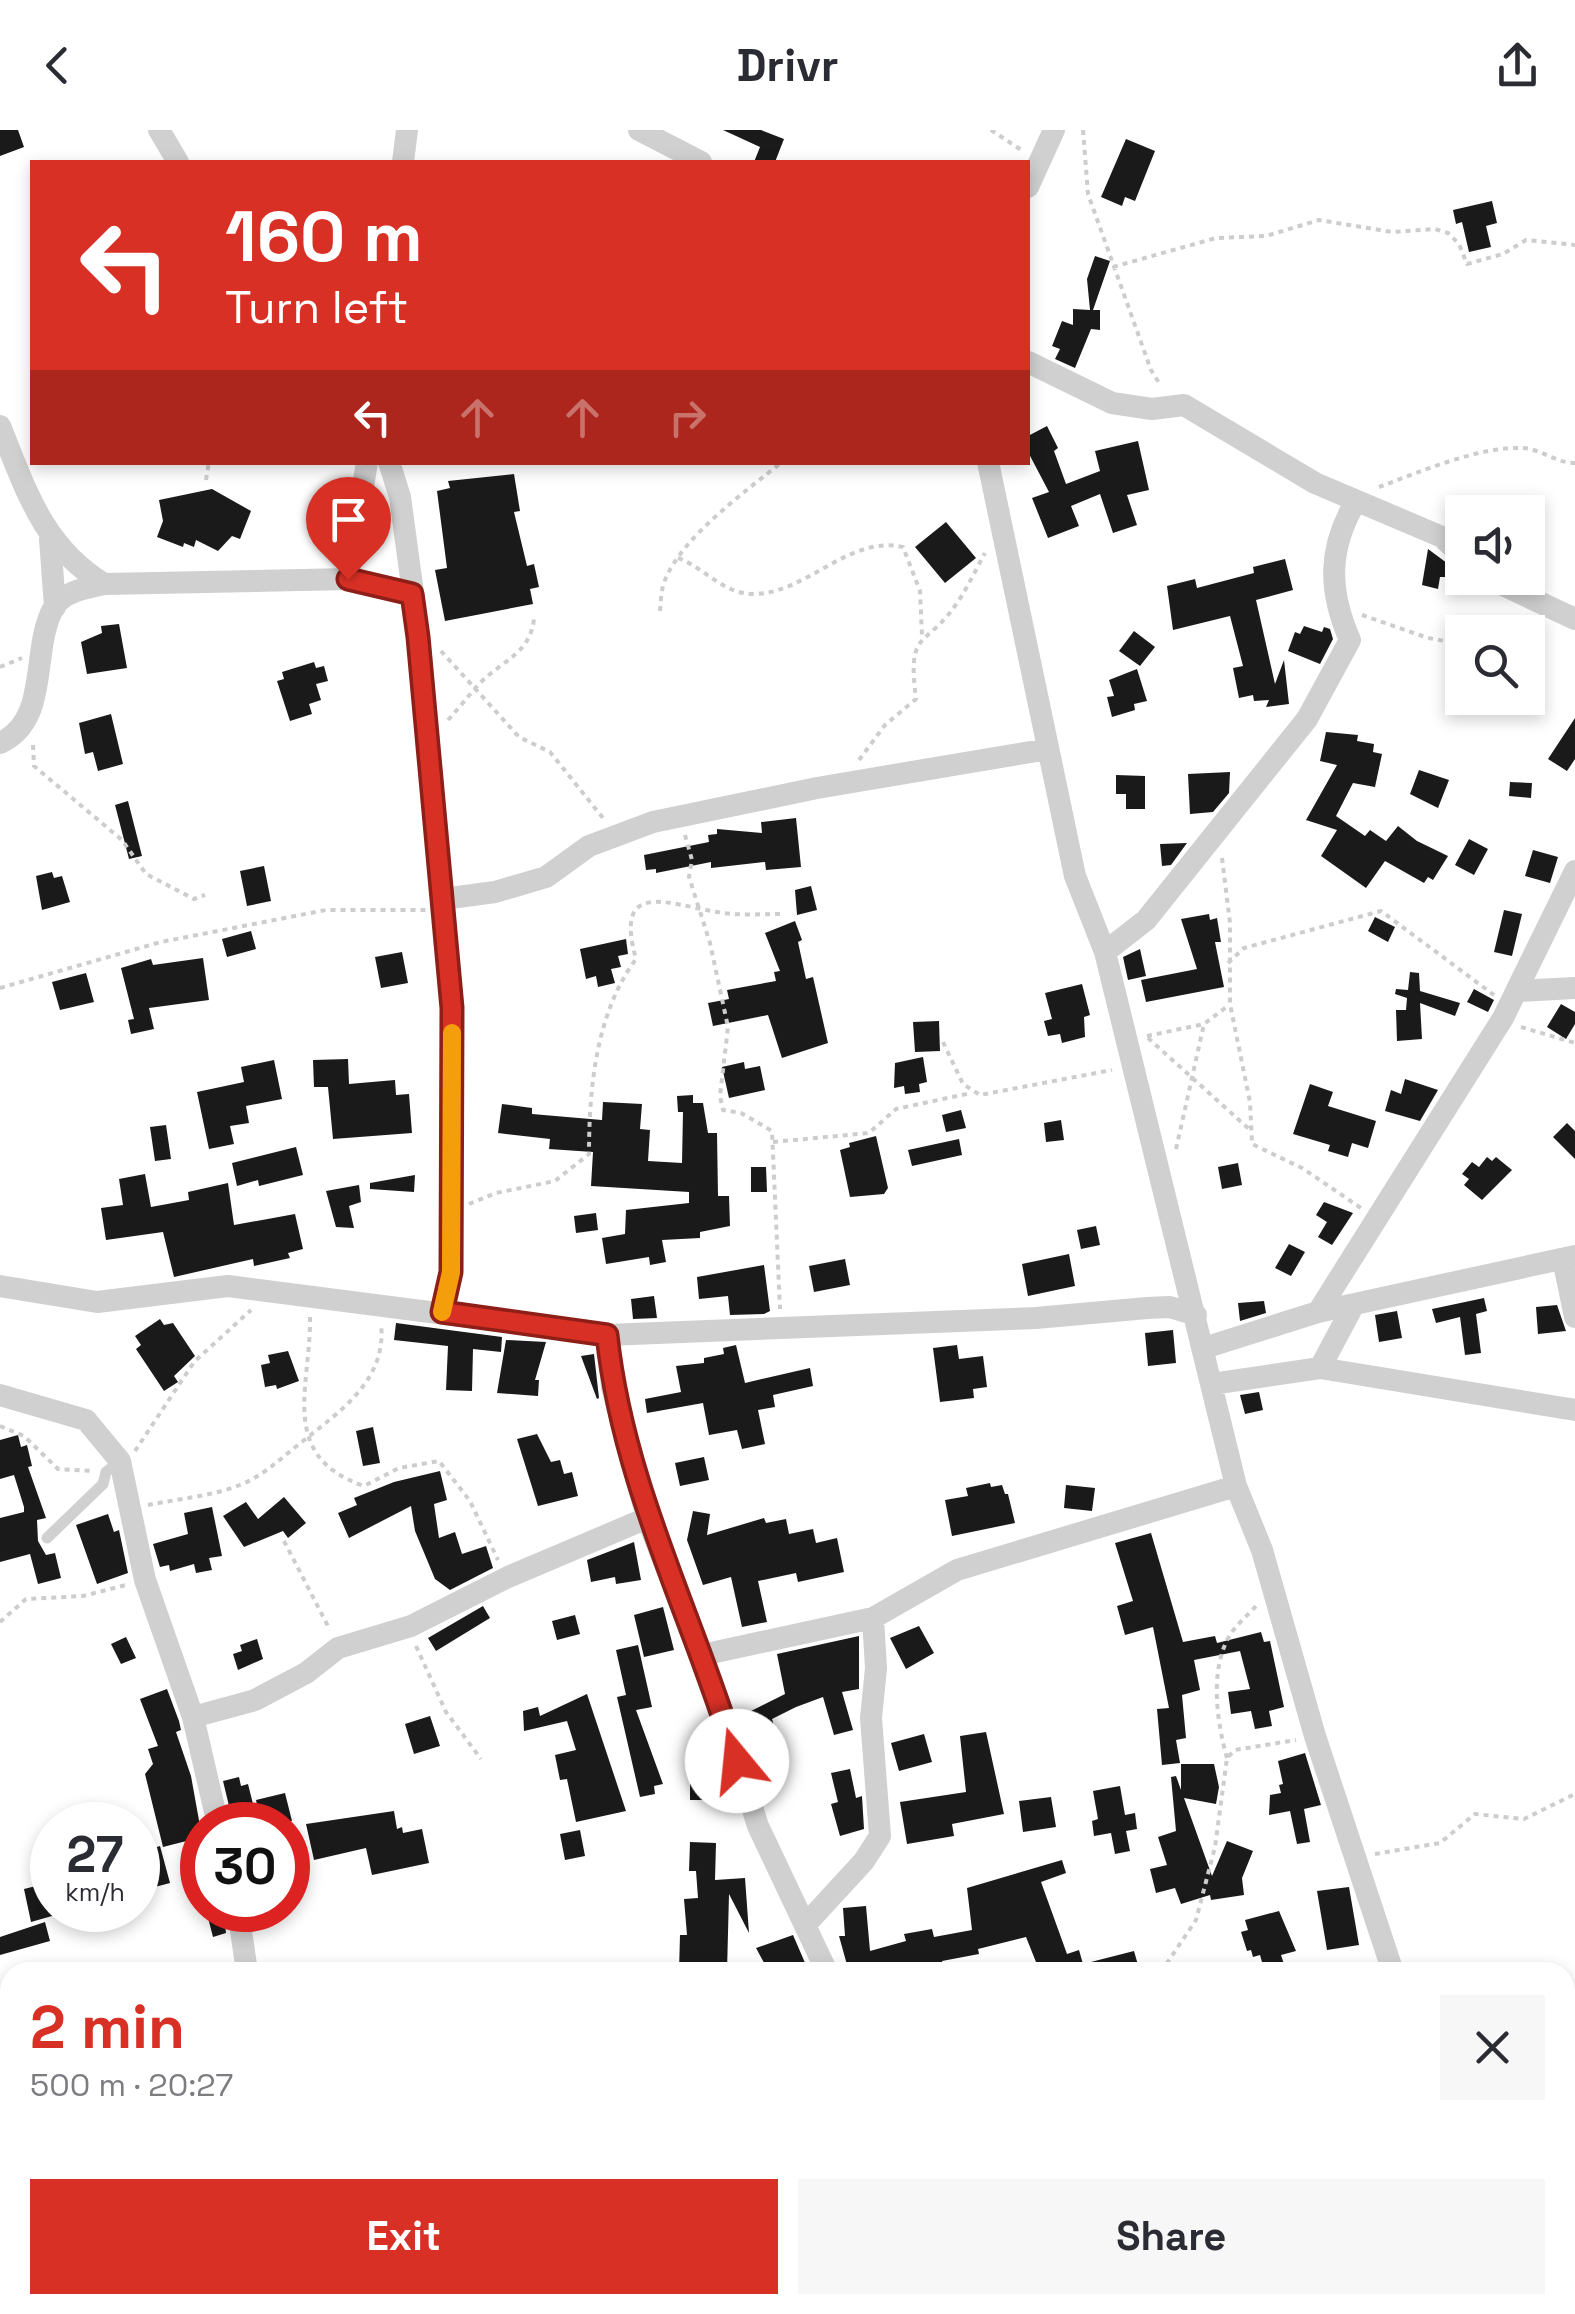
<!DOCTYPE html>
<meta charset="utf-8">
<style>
:root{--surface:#fff;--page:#f7f7f7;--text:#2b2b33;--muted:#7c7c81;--accent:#d93025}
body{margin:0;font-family:"Space Grotesk",sans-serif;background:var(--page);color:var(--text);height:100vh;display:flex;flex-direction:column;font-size:38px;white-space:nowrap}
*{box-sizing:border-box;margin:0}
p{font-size:32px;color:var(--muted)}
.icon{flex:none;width:55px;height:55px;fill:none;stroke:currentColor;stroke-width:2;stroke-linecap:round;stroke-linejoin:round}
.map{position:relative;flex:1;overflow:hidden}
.sheet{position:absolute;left:0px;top:1832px;width:1575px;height:352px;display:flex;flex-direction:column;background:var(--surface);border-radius:30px 30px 0 0;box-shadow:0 5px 15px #0003}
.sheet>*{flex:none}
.hud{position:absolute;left:30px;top:30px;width:1000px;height:305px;border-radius:0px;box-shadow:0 5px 15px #0003;background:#d93025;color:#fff;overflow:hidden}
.tools{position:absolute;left:1445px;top:365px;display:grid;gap:20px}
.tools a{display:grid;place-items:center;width:100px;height:100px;border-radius:0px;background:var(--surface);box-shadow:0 5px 15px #0003;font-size:50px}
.speed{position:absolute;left:30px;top:1672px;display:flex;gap:20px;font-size:50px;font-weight:700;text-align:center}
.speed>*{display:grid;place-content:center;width:130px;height:130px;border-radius:50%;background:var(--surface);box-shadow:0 5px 15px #0003;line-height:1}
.speed small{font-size:25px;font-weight:400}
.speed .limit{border:15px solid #d22;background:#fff;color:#111}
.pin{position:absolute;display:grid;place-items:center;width:85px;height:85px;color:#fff;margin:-102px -42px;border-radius:50% 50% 50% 0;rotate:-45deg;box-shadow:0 0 10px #0007}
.pin .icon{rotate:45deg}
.me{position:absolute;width:110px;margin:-55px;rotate:343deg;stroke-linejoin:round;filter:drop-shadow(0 0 8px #0008)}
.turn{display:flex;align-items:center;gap:35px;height:210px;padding:0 30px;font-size:45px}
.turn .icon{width:130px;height:130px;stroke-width:2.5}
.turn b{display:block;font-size:70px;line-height:85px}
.lanes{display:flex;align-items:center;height:95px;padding:0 30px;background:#0003;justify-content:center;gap:50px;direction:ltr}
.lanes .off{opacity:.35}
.round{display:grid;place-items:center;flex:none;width:105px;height:105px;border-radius:0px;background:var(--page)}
.overview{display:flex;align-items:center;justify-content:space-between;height:170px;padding:0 30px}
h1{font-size:60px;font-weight:700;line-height:75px;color:var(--accent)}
.primary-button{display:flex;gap:20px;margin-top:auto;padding:20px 30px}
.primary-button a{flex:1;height:115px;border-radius:0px;background:var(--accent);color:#fff;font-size:40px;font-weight:700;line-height:115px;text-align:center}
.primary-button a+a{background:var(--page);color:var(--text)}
header{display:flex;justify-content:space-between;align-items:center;height:130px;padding:0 30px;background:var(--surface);font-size:45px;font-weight:700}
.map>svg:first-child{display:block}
.building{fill:#1a1a1a}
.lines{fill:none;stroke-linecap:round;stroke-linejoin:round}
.path{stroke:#cdcdcd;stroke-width:4;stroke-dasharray:5 5;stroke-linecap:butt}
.lane{stroke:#d0d0d0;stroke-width:11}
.street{stroke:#d0d0d0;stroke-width:22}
.route-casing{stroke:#8d1f18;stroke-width:25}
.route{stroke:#d93025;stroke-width:18}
.slow{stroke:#f59e0b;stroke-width:18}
</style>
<header><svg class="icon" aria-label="back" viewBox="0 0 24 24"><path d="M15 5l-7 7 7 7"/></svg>Drivr<svg class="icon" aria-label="share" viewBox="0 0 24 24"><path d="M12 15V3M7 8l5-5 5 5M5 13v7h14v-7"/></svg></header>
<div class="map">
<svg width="1575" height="2184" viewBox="0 0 1575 2184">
<rect width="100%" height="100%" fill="#fff"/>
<!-- building -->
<path class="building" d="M0,0H18L24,17L0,26Z
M723,0H761L784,9L775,32H754L760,17Z
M1126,9L1155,21L1135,71L1125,67L1122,76L1101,67Z
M1492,71L1497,93L1486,96L1491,117L1469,122L1462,92L1456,94L1453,80Z
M1095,126L1110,131L1093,180H1100V200L1091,199L1075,238L1055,229L1060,219L1052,216L1062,191L1073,195V179L1090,180L1087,149Z
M1047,296L1058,318L1054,321L1066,354L1100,341L1095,321L1138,311L1149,360L1127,365L1137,395L1113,403L1100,364L1071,376L1079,396L1048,408L1032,368L1049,362L1028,322V306Z
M514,344L520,381L514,382L527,436L534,434L539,457L530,459L533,474L445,491L435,440L447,438L437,361L450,358L448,351Z
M212,359L251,381L240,409L232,406L218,421L196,410L194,417L184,413L183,417L157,407L163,391L159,370Z
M946,392L976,428L945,453L915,417Z
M1428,419L1455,439L1453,447H1440L1438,459L1422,455Z
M1285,429L1293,460L1256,470L1275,554L1284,530L1289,574L1266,577L1269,570L1254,571L1253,565L1239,568L1233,538L1243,536L1230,486L1173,500L1167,456L1195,449L1197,458L1254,443L1253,437Z
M119,494L127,538L87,544L81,512L102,503L101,496Z
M1304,496L1322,502L1324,497L1330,499L1333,509L1320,534L1288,521L1295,502L1300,504Z
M1134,501L1155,517L1140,536L1119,521Z
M314,532L316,538L324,536L328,551L316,554L321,570L309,574L312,584L290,591L277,551L284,549L282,542Z
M1137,539L1147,571L1134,574L1135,580L1112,587L1107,567L1114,566L1109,550Z
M111,584L123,634L98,641L93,622L85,624L79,593Z
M1575,588V629L1567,641L1548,629Z
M1326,602L1358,605L1357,611L1374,614L1373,622L1382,624L1375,657L1353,653L1336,686L1365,706L1370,700L1386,711L1398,696L1417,711L1448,726L1433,750L1428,747L1424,753L1385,731L1366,758L1321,726L1337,700L1306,690L1337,635L1320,631Z
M1419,640L1449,650L1438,678L1410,664Z
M1230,642L1229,663L1213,682L1190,684L1188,644Z
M1116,645L1145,646V679H1126V664H1116Z
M1510,652L1532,653L1531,668L1509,666Z
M128,671L142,726L129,729L115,675Z
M796,688L801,737L766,740L765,732L711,738V732L656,743V739L646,740L644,725L709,712L708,705L717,704V699L762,703L761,692Z
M1469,709L1488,719L1474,745L1455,735Z
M1187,713L1171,735L1162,736L1160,714Z
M1533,720L1558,727L1550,753L1525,746Z
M264,736L271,771L247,776L240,741Z
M52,742L54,748L62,746L70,772L42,780L36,746Z
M811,756L817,780L797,785L795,760Z
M1504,780L1522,784L1512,826L1494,822Z
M1209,784L1210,790L1217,788L1221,812H1215L1224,857L1146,872L1141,850L1197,839L1181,789Z
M1375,787L1395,797L1388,812L1368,801Z
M795,791L802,810L798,812L806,849L813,847L828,913L782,928L768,885L713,896L708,873L729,869L727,860L776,851L774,842L780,841L765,803Z
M251,801L256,819L227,827L222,809Z
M626,809L628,824L618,826L621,837L611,839L615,853L598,857L596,846L586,849L580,819Z
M1140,819L1146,846L1128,850L1123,827Z
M402,822L408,853L381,858L375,827Z
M203,828L209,870L149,878L154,899L131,904L128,890L134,889L121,838L151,829L153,835Z
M1410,842L1419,843L1420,861L1460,873L1455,886L1420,873L1422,909L1397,911L1396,880H1406L1407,868L1395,864L1396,859L1408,860Z
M86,843L94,872L60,880L52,852Z
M1082,854L1090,885L1084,887L1085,907L1062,913L1060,904L1048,906L1044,891L1052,889L1045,863Z
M1474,859L1494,870L1488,882L1467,872Z
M1561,874L1575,882V894L1566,909L1547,897Z
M939,891L940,921L915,922L913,892Z
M923,927L927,952L919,954L920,962L905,964L904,956L894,958L895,933Z
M348,929L349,954L395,950L396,965L409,964L412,1003L333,1009L328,957H314L313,930Z
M274,930L282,969L246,976L249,993L230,996L234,1014L209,1019L197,962L244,952L241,937Z
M744,932L745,939L760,936L765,960L729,968L722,937Z
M1405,949L1438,960L1420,991L1385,981L1391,960L1401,964Z
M1310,954L1333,962L1328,976L1376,991L1368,1018L1352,1013L1348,1027L1328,1021L1330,1015L1293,1004Z
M693,965V973H703L708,1003H717L718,1066H729L730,1096L700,1102V1108L662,1110L666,1132L650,1135L649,1127L606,1134L602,1108L625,1104L626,1080L689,1073V1062L591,1056L593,1022L549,1019L550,1009L498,1003L502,974L532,978V984L602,990L603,972L642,974L640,999L650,1000L648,1031L682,1033L683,982H678L677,966Z
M961,980L966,998L946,1002L942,985Z
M1061,990L1064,1010L1046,1012L1044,993Z
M1567,993L1575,1001V1029L1553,1007Z
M166,995L171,1029L155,1031L150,997Z
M876,1006L888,1058L884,1064L850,1067L840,1020L850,1017L849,1013Z
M959,1009L962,1025L912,1036L908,1020Z
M296,1017L303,1045L259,1056L258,1050L237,1056L232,1033Z
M1487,1027L1492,1031L1496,1027L1512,1040L1482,1070L1464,1055L1469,1049L1462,1044L1472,1032L1479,1037Z
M1238,1033L1242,1055L1222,1059L1218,1037Z
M751,1037H766L767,1062H751Z
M145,1044L151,1077L189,1070L188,1062L228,1053L234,1095L295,1084L303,1119L288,1123L290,1128L254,1136L253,1129L174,1147L163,1102L106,1110L101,1078L123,1075L119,1049Z
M415,1045L414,1062L370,1059V1053Z
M359,1055L361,1072L349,1076L354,1098L336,1097L326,1061Z
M1324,1072L1353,1083L1332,1115L1318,1107L1327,1092L1316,1085Z
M596,1083L598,1100L576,1103L574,1086Z
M1096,1096L1100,1115L1081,1119L1077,1100Z
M1289,1114L1305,1122L1291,1146L1275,1138Z
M1069,1124L1075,1156L1028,1166L1022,1134Z
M845,1129L850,1155L814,1162L809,1136Z
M764,1135L770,1181L764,1184L730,1185L728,1166L699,1169L697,1147Z
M654,1166L657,1188L633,1189L631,1169Z
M1484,1168L1487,1181L1476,1184L1481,1223L1465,1225L1460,1187L1436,1193L1432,1179Z
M1264,1171L1266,1183L1240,1191L1238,1173Z
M1557,1175L1566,1201L1538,1204L1536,1177Z
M1397,1181L1402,1208L1379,1212L1375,1185Z
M160,1189L164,1195L173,1193L195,1226L174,1246L178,1252L164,1261L136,1219L141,1215L135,1206Z
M396,1193L502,1207L501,1222L473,1219L472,1261L446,1260L448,1216L394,1210Z
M1173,1200L1176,1233L1148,1236L1145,1203Z
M506,1210L546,1212L535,1250H539L538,1266L497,1263Z
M736,1215L745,1253L810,1238L813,1256L773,1265L775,1277L758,1280L765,1314L742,1319L737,1300L709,1305L703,1273L647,1283L645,1269L681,1262L676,1236L704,1233V1228L724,1224L723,1218Z
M957,1215L959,1229L983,1226L987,1257L973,1259L974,1268L940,1272L933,1218Z
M288,1221L299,1251L277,1259L276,1255L265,1257L261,1235L270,1233L268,1225Z
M594,1224L599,1268L597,1269L581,1226Z
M1259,1262L1263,1280L1245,1284L1240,1265Z
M373,1297L380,1333L363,1336L356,1301Z
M537,1304L551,1332L560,1330L564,1344L572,1342L578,1366L538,1376L517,1309Z
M18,1305L21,1317L27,1315L32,1336L28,1337L46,1388L37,1390L38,1411L46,1425L55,1423L61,1448L38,1454L30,1424L0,1432V1388L24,1382V1377L14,1345L0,1349V1310Z
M704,1327L709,1350L680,1356L675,1333Z
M440,1341L447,1370L434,1374L439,1408L455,1402L462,1424L486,1416L493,1438L450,1460L435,1449L415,1401L411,1376L349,1408L338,1383L357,1375L354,1368L394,1352Z
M990,1353L991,1357L1002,1355L1005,1364H1008L1015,1393L952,1406L945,1370L968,1366L966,1358Z
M1066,1355L1095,1358L1092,1381L1064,1378Z
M284,1367L306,1393L288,1408L283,1401L244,1417L223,1386L246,1372L258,1389Z
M212,1377L222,1426L209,1428L212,1440L196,1443L194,1434L170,1441L169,1435L160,1437L153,1414L188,1404L184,1383Z
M693,1381L710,1384L707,1405L764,1388L766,1393L786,1389L789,1404L813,1399L816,1413L837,1408L844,1442L798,1452L796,1443L758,1451L767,1492L742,1497L731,1447L703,1455L687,1410Z
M108,1384L114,1402L119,1400L128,1443L97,1454L76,1395Z
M1151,1403L1183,1512L1215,1506L1217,1513L1261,1502L1264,1512L1270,1511L1284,1577L1269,1581L1272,1596L1255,1599L1251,1581L1231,1584L1228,1562L1250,1559L1240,1521L1194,1530L1200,1560L1182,1565L1186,1608L1176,1610L1180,1633L1162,1635L1157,1579L1169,1578L1153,1497L1125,1505L1117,1476L1133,1471L1115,1413Z
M634,1412L641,1450L616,1454L615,1447L591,1452L587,1430Z
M483,1476L490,1488L436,1521L428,1508Z
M663,1477L674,1520L644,1527L634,1485Z
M575,1485L580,1504L557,1510L552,1491Z
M919,1496L934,1523L906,1539L890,1508Z
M859,1506V1559L842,1562L853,1600L834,1605L823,1567L796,1577L772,1589L785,1632L769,1637L751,1581L785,1564L777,1524Z
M126,1507L136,1528L121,1534L111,1514Z
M257,1509L263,1529L238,1540L233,1524L242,1521L240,1515Z
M638,1515L652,1577L636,1580L663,1654L654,1656L655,1664L640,1667L617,1567L626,1565L616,1520Z
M167,1559L179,1591L181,1600L176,1602L191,1646L202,1707L163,1717L145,1644L153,1634L148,1619L158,1616L140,1569Z
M587,1564L626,1681L576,1692L567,1649L560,1650L555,1625L576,1620L567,1591L524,1601L523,1581L538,1577L540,1586Z
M430,1586L440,1616L414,1624L405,1594Z
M986,1602L1004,1684L952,1694L954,1706L907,1714L900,1672L966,1662L960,1606Z
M924,1604L932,1632L899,1641L891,1613Z
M1305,1623L1321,1675L1304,1679L1310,1712L1297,1714L1290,1681L1269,1685L1270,1665L1281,1663L1279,1655L1283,1654L1278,1631Z
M1181,1634H1214L1219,1657L1216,1674L1184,1668L1212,1746L1227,1711L1253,1721L1242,1748L1244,1765L1211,1770L1210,1765L1181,1774L1175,1758L1156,1763L1150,1739L1167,1735L1158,1707L1176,1701L1171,1647L1176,1646L1181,1660Z
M850,1639L856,1668L862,1666L864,1699L840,1706L831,1674L838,1672L831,1643Z
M701,1645H726L727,1670H690V1654H701Z
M239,1647L241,1656L248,1654L253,1674L230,1680L223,1651Z
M1120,1656L1125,1685L1135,1683L1137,1699L1126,1701L1130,1721L1115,1724L1111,1703L1094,1706L1092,1691L1098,1689L1093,1661Z
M285,1663L292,1691L261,1695L256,1670Z
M1051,1667L1056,1697L1023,1702L1019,1671Z
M394,1681L397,1699L402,1697L403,1703L422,1699L429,1733L372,1745L366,1718L314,1730L306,1694Z
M580,1700L585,1726L565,1730L560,1704Z
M690,1712L716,1713L715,1750L745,1748L749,1803L729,1764L727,1842H679L680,1805H687L684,1769L698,1768L696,1741H689Z
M160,1716L170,1753L151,1758L148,1748L138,1751V1723Z
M1062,1730L1066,1743L1041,1752L1067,1824L1079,1820L1083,1834L1134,1821L1140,1842H1040L1026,1807L978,1819L979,1824L942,1831L945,1842H904L902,1834L873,1842H849L839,1806H845L843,1778L866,1776L870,1821L906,1811L904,1804L932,1799L934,1807L972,1800L967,1758Z
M52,1752V1786L31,1792L24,1759Z
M1349,1757L1359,1815L1327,1820L1317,1761Z
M206,1780H223L226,1803L213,1807Z
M1279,1781L1296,1821L1281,1825L1284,1834L1264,1839L1260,1825L1253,1827L1251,1820L1247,1821L1241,1802L1248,1800L1245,1790Z
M45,1792L50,1811L0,1825V1807Z
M793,1805L809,1842H769L756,1818Z"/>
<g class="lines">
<!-- path -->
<path class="path" d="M991,0L1023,21
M1083,0L1088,64L1151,240L1161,256
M1113,137L1216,108L1266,106L1319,90L1392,102L1435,99L1448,103L1459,114L1467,134L1503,124L1526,110L1575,115
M206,350L209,332
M1379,357C1420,342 1479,316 1523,318C1541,319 1556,333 1575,333
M678,428C705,438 724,465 755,464C807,463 849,405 903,417L920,461L922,506
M660,481C661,471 661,459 665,450C682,407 746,361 782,332
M1362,485L1428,508L1462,514
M1528,504L1542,496
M441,521L519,607L550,622L603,688
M0,537L22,528
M448,590C459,578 469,565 480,553C503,530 531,523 534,488
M33,615L34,636L122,710L146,744L194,769L205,765
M859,630L885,595L916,569C907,497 925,520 957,473C968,457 976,439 985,423
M685,705L692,730L689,747L710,813L728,897L720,966L723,980L741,983L772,1001L780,1179
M1222,728L1230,793V874L1250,972L1252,1014L1302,1038L1361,1078
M1228,833L1244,818L1381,781L1494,865
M0,858L161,812L326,780H426
M1521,897L1575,913
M1147,906L1204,894L1229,875
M1148,908L1249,999
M943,912L963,954L980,965L1112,940
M773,1012L869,1003L896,979L971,963
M1176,1019L1204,894
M469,1074L496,1063L555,1051L589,1024C589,958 596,883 636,829C614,750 665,773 717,782C737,786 760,784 781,784
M310,1187C311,1257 277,1326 364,1356L399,1338L439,1331L470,1371L498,1430
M0,1296L24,1306L58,1339L92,1341
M135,1321L194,1232L251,1180
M148,1375C178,1369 212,1366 240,1355C265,1345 282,1327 303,1311C342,1280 387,1249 381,1194
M284,1411L330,1500
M0,1492L26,1469L83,1466L126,1455
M416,1516L446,1582L481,1629
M1227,1628C1217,1593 1209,1539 1230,1505C1236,1495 1248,1485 1256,1476
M1375,1724L1440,1713L1475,1684L1524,1689L1575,1664
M1161,1842L1196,1790L1215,1717L1227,1628L1235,1620L1296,1610"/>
<!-- lane -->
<path class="lane" d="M47,1408L103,1354L106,1342L120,1331
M1216,2175L1219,2184"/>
<!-- street -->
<path class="street" d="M159,0L178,32
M639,0L701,32
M403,32L407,0
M1028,57L1054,0
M1028,232L1112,273L1152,279L1184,275L1315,353L1442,407L1462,426
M0,296C26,360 43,417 104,454
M389,332L400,367L419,507L453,878L451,1142L441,1182
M988,332L1075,746L1105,822L1236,1356L1262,1420L1315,1606L1393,1842
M50,409L55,477
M1488,448L1575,489
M348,449L367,332
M0,613C51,590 30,519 54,477C64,461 87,458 104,454L348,449L412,464
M443,769L495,762L546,747L589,716L653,692L817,658L1048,619
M1105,822L1146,790L1307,589L1350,510C1328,460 1328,418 1356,371
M1517,861L1575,858
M1563,1129L1575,1187
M0,1156L97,1172L228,1156L607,1205L1036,1188L1147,1178L1170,1177L1196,1185
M1318,1182L1503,888L1575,741
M607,1205L612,1257L647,1388L720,1575L758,1696L827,1842
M1204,1218L1318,1182L1575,1126
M1320,1238L1353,1176
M1212,1254L1320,1238L1575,1280
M0,1265L86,1290L120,1331L145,1450L193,1587L218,1695
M702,1525L873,1488L957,1440L1236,1356
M193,1587L255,1570L306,1543L338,1518L411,1496L508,1447L647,1388
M238,1780L247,1842
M807,1793L864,1731L880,1706L871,1588L876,1538L873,1488
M0,2117L10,2140
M1565,2128L1575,2125
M23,2175L26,2184
M307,2175L308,2184
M930,2175L934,2184
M414,2184L434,2175
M1478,2184L1485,2175"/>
</g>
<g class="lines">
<!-- route casing -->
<g class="route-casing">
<path id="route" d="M348,449L412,464L418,507L452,878L451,1142L442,1182L607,1205C623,1356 694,1488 737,1631"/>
</g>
<!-- route -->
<use href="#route" class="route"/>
<!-- slow -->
<path class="slow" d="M442,1182L451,1142L452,903"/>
</g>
</svg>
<div class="tools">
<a><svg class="icon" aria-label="sound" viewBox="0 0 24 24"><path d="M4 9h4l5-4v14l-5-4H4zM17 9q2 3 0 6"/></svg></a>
<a><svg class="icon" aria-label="search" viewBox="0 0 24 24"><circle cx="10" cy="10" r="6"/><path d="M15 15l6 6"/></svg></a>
</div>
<div class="speed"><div>27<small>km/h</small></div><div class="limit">30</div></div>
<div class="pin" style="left:348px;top:449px;background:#d93025"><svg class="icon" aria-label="arrive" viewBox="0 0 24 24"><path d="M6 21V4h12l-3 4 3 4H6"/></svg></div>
<svg class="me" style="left:737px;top:1631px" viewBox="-20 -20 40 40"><circle r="19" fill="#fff"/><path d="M0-13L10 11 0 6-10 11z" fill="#d93025"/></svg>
<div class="hud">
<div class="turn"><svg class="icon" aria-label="left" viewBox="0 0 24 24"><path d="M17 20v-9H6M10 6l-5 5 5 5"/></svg><div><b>160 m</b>Turn left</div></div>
<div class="lanes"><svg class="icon" aria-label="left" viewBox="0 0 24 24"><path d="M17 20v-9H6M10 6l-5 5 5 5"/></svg><svg class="icon off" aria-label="ahead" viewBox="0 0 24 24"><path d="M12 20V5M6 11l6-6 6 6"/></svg><svg class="icon off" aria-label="ahead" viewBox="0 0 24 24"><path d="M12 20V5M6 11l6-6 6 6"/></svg><svg class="icon off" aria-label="right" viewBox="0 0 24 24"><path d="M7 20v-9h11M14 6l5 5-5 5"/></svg></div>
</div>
<section class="sheet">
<div class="overview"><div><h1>2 min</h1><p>500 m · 20:27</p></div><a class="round"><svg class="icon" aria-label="close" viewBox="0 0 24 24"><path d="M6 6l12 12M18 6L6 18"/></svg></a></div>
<div class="primary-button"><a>Exit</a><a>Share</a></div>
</section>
</div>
